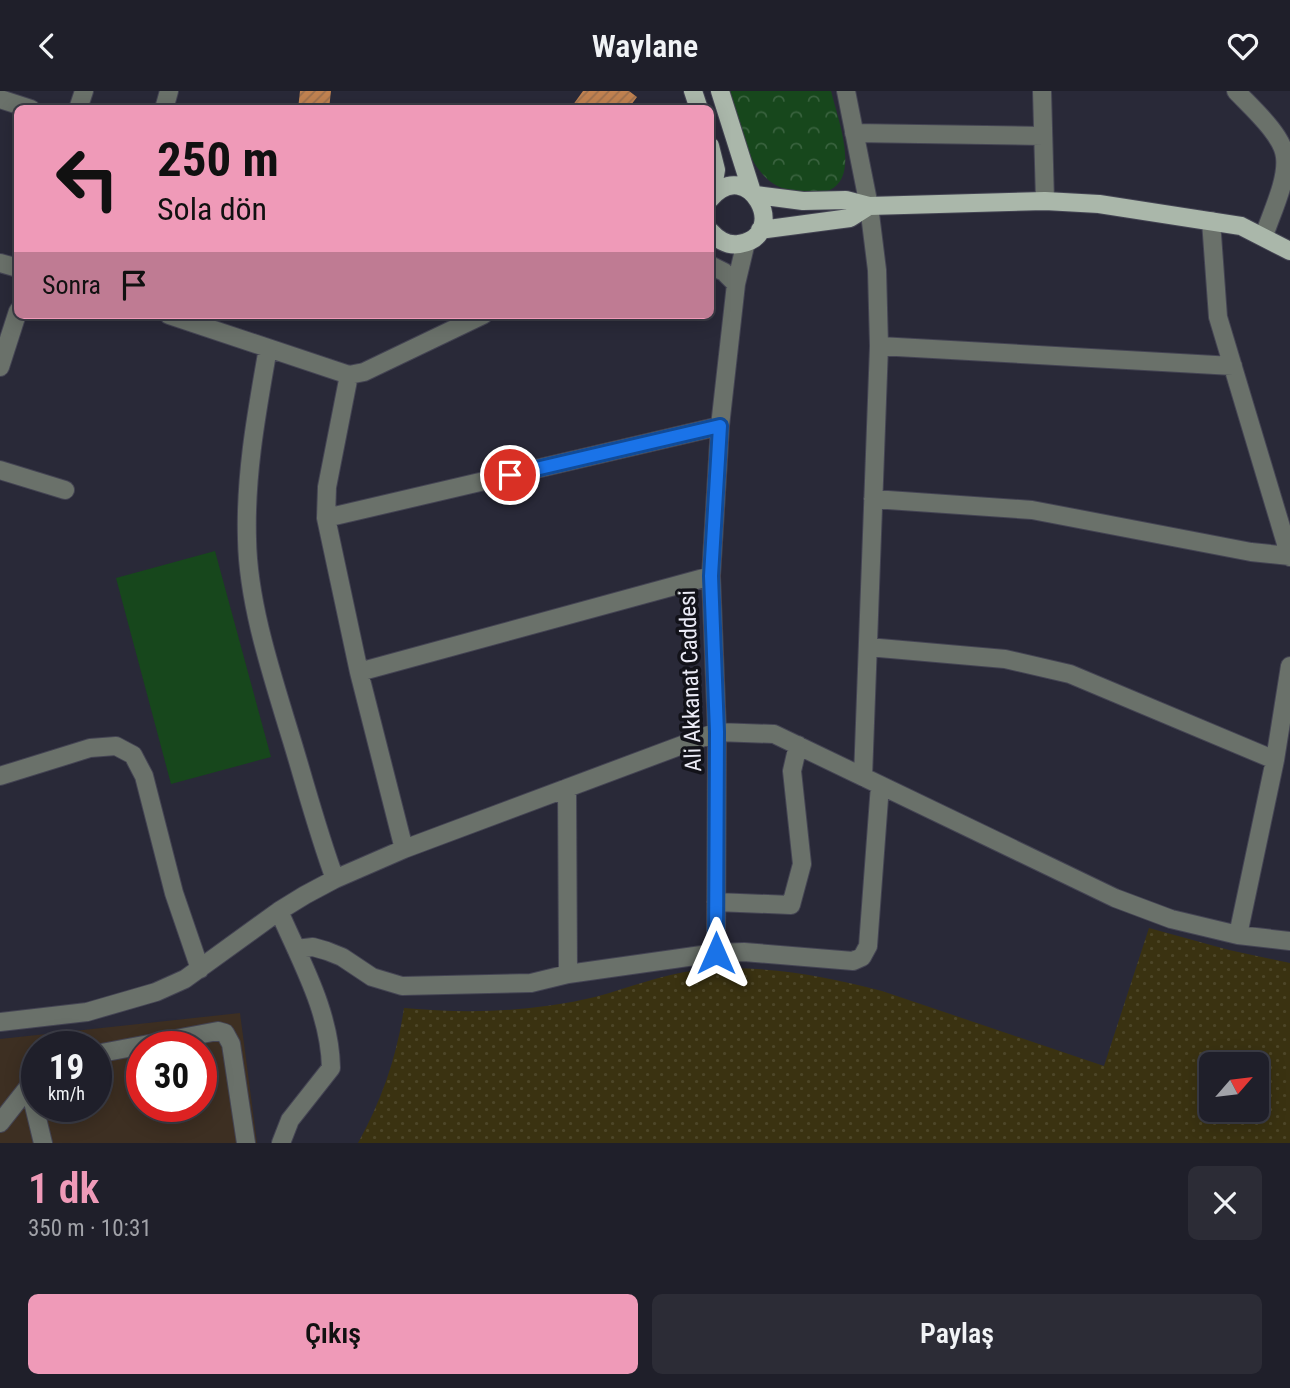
<!DOCTYPE html>
<html lang="tr">
<meta charset="utf-8">
<style>
:root{--surface:#1f1f2a;--page:#2c2c36;--text:#f1f3f6;--muted:#a1a2a8;--line:#3c3d47;--accent:#ef9ab8}
body{margin:0;font-family:"Roboto Condensed",sans-serif;background:var(--page);color:var(--text);height:100vh;display:flex;flex-direction:column;font-size:26px;white-space:nowrap}
*{box-sizing:border-box;margin:0}
p{font-size:23px;color:var(--muted)}
.icon{flex:none;width:38px;height:38px;fill:none;stroke:currentColor;stroke-width:2;stroke-linecap:round;stroke-linejoin:round}
.map{position:relative;height:1052px;overflow:hidden}
.drawer{display:flex;flex-direction:column;background:var(--surface);flex:1}
.drawer>*{flex:none}
.top-card{position:absolute;left:14px;top:14px;width:700px;height:214px;border-radius:10px;box-shadow:0 4px 18px #0003,0 0 0 2px var(--line);background:#ef9ab8;color:#111;overflow:hidden}
.needle{width:46px;rotate:62deg}
.buttons{position:absolute;left:1199px;top:961px;display:grid;gap:14px}
.buttons a{display:grid;place-items:center;width:70px;height:70px;border-radius:10px;background:var(--surface);box-shadow:0 4px 18px #0003,0 0 0 2px var(--line);font-size:35px}
.speed{position:absolute;left:21px;top:940px;display:flex;gap:14px;font-size:35px;font-weight:700;text-align:center}
.speed>*{display:grid;place-content:center;width:91px;height:91px;border-radius:50%;background:var(--surface);box-shadow:0 4px 18px #0003,0 0 0 2px var(--line);line-height:1}
.speed small{font-size:18px;font-weight:400}
.speed .limit{border:10px solid #d22;background:#fff;color:#111}
.pin{position:absolute;display:grid;place-items:center;width:60px;height:60px;color:#fff;margin:-30px;border:4px solid #fff;border-radius:50%;box-shadow:0 2px 7px #0007}
.me{position:absolute;width:77px;margin:-38px;rotate:0deg;stroke-linejoin:round;filter:drop-shadow(0 0 5px #0008)}
.turn{display:flex;align-items:center;gap:24px;height:147px;padding:0 28px;font-size:32px}
.turn .icon{width:91px;height:91px;stroke-width:2.5}
.turn b{display:block;font-size:49px;line-height:60px}
.then{display:flex;align-items:center;height:66px;padding:0 28px;background:#0003;gap:14px;font-size:26px}
.round{display:grid;place-items:center;flex:none;width:74px;height:74px;border-radius:10px;background:var(--page)}
.summary{display:flex;align-items:center;justify-content:space-between;height:119px;padding:0 28px}
h1{font-size:42px;font-weight:600;line-height:52px;color:var(--accent)}
.cta{display:flex;gap:14px;margin-top:auto;padding:14px 28px}
.cta a{flex:1;height:80px;border-radius:10px;background:var(--accent);color:#111;font-size:28px;font-weight:600;line-height:80px;text-align:center}
.cta a+a{background:var(--page);color:var(--text)}
header{display:flex;justify-content:space-between;align-items:center;height:91px;padding:0 28px;background:var(--surface);font-size:32px;font-weight:600}
.map>svg:first-child{display:block}
.medical{fill:#3d2f22;fill-rule:evenodd}
.forest{fill:url(#forest-crowns)}
.sand{fill:url(#sand-dots);fill-rule:evenodd}
.park{fill:#17471c}
.building{fill:url(#building-hatch)}
.lines{fill:none;stroke-linecap:round;stroke-linejoin:round}
.minor-casing{stroke:#444453;stroke-width:20}
.major-casing{stroke:#444453;stroke-width:20}
.minor{stroke:#6a716a;stroke-width:18}
.major{stroke:#aab7aa;stroke-width:18}
.route-casing{stroke:#114b97;stroke-width:18}
.route{stroke:#1a73e8;stroke-width:12}
.labels{text-anchor:middle;stroke-width:7;stroke-linejoin:round;paint-order:stroke}
.street-label{font-size:23px;fill:#ebebf6;stroke:#121219}
</style>
<header><svg class="icon" aria-label="back" viewBox="0 0 24 24"><path d="M15 5l-7 7 7 7"/></svg>Waylane<svg class="icon" aria-label="heart" viewBox="0 0 24 24"><path d="M12 20l-8-8c-3-5 5-10 8-4 3-6 11-1 8 4z"/></svg></header>
<div class="map">
<svg width="1290" height="1052" viewBox="0 0 1290 1052">
<defs>
<pattern id="forest-crowns" width="20" height="18" patternUnits="userSpaceOnUse" patternTransform="scale(1.75)"><rect width="20" height="18" fill="#17471c"/><path d="M2 6a3 3 0 1 1 6 0M12 15a3 3 0 1 1 6 0" fill="none" stroke="#39623e"/></pattern>
<pattern id="sand-dots" width="8" height="8" patternUnits="userSpaceOnUse" patternTransform="scale(1.75)"><rect width="8" height="8" fill="#3a3211"/><path d="M2 2h.1M6 6h.1" fill="none" stroke="#4d4628" stroke-width="1.8" stroke-linecap="round"/></pattern>
<pattern id="building-hatch" width="6" height="6" patternUnits="userSpaceOnUse" patternTransform="scale(1.75)"><rect width="6" height="6" fill="#c18250"/><path d="M-1 1l2-2M0 6l6-6M5 7l2-2" fill="none" stroke="#9c704e"/></pattern>
</defs>
<rect width="100%" height="100%" fill="#292938"/>
<!-- medical -->
<path class="medical" d="M240,922L257,1052H0V948ZM37,956H96V1015H37ZM142,956H201V1015H142Z"/>
<!-- forest -->
<path class="forest" d="M729,0H831C839,33 869,107 807,102C788,100 773,97 760,80C743,59 737,26 729,0Z"/>
<!-- sand -->
<path class="sand" d="M1149,837L1229,859L1290,872V1052H358C382,1009 397,965 404,917C469,923 532,921 595,906C629,897 662,883 698,879C759,873 822,884 882,900L1104,975ZM1211,973H1256V1018H1211Z"/>
<!-- park -->
<path class="park" d="M215,460L271,666L171,693L116,487Z"/>
<!-- building -->
<path class="building" d="M300,0H331L329,18H298Z
M583,0H629L637,6L628,18H570Z"/>
<g class="lines">
<!-- minor casing -->
<g class="minor-casing">
<path id="minor" d="M846,0L869,115L877,179L879,255L863,686
M1042,0L1045,110
M1236,0C1251,16 1283,44 1285,66C1288,89 1271,123 1264,145
M0,8L31,18
M78,18L84,0
M164,18L169,0
M854,42L1043,45
M1211,130L1218,226L1290,466
M0,172L18,177
M710,174L724,181L736,193
M169,224L349,284L364,281L483,224
M879,255L1233,275
M268,257C257,320 245,383 247,448C248,514 273,587 292,650C306,696 318,742 335,788
M0,276L18,220
M349,284L327,396L326,427L359,581L404,758
M0,379L65,399
M873,408L1032,419L1251,461L1290,465
M326,427L720,335
M868,556L1005,568L1070,583L1275,669
M359,581L711,485
M0,685L90,657L116,655L133,664L144,685L174,802L200,878
M567,697L568,883
M716,811L791,814L802,773L792,680L798,654
M279,820C301,871 330,921 331,977L290,1029L281,1052
M1238,844L1275,669L1290,575
M296,858L313,856L327,860L342,866L372,886L402,895L531,892L568,883L716,862L744,861L853,870L862,866L868,855L880,694
M716,862L717,641L711,485L720,335L736,193L746,151
M0,931L87,921L156,901L185,888L279,820L305,804L335,788L404,758L717,641L774,643L1115,807L1171,828L1238,844L1290,850
M96,963L218,940L225,942L231,953L246,1052
M29,994L43,1052
M0,1032L37,985"/>
</g>
<!-- major casing -->
<g class="major-casing">
<path id="major" d="M693,0L699,18
M720,0L752,101
M710,55L716,79L711,107
M756,104L803,110L846,109L869,115L1045,110L1099,113L1241,135L1290,160
M710,108C748,62 792,145 739,153C727,155 718,149 710,140
M760,139L850,127L869,115"/>
</g>
<!-- minor -->
<use href="#minor" class="minor"/>
<!-- major -->
<use href="#major" class="major"/>
</g>
<g class="lines">
<!-- route casing -->
<g class="route-casing">
<path id="route" d="M510,384L720,335L711,485L717,641L716,862"/>
</g>
<!-- route -->
<use href="#route" class="route"/>
</g>
<g class="labels">
<!-- street labels -->
<g class="street-label">
<text transform="translate(690 590) rotate(-92)" y="8">Ali Akkanat Caddesi</text>
</g>
</g>
</svg>
<div class="buttons">
<a><svg class="needle" viewBox="-14 -14 28 28"><path d="M0-13l5 13h-10z" fill="#e53935"/><path d="M0 13l5-13h-10z" fill="#a1a2a8"/></svg></a>
</div>
<div class="speed"><div>19<small>km/h</small></div><div class="limit">30</div></div>
<div class="pin" style="left:510px;top:384px;background:#d93025"><svg class="icon" aria-label="arrive" viewBox="0 0 24 24"><path d="M6 21V4h12l-3 4 3 4H6"/></svg></div>
<svg class="me" style="left:716px;top:862px" viewBox="-20 -20 40 40"><path d="M0-17L14 15 0 8-14 15z" fill="#1a73e8" stroke="#fff" stroke-width="4"/></svg>
<div class="top-card">
<div class="turn"><svg class="icon" aria-label="left" viewBox="0 0 24 24"><path d="M17 20v-9H6M10 6l-5 5 5 5"/></svg><div><b>250 m</b>Sola dön</div></div>
<div class="then">Sonra<svg class="icon" aria-label="arrive" viewBox="0 0 24 24"><path d="M6 21V4h12l-3 4 3 4H6"/></svg></div>
</div>
</div>
<section class="drawer">
<div class="summary"><div><h1>1 dk</h1><p>350 m · 10:31</p></div><a class="round"><svg class="icon" aria-label="close" viewBox="0 0 24 24"><path d="M6 6l12 12M18 6L6 18"/></svg></a></div>
<div class="cta"><a>Çıkış</a><a>Paylaş</a></div>
</section>
